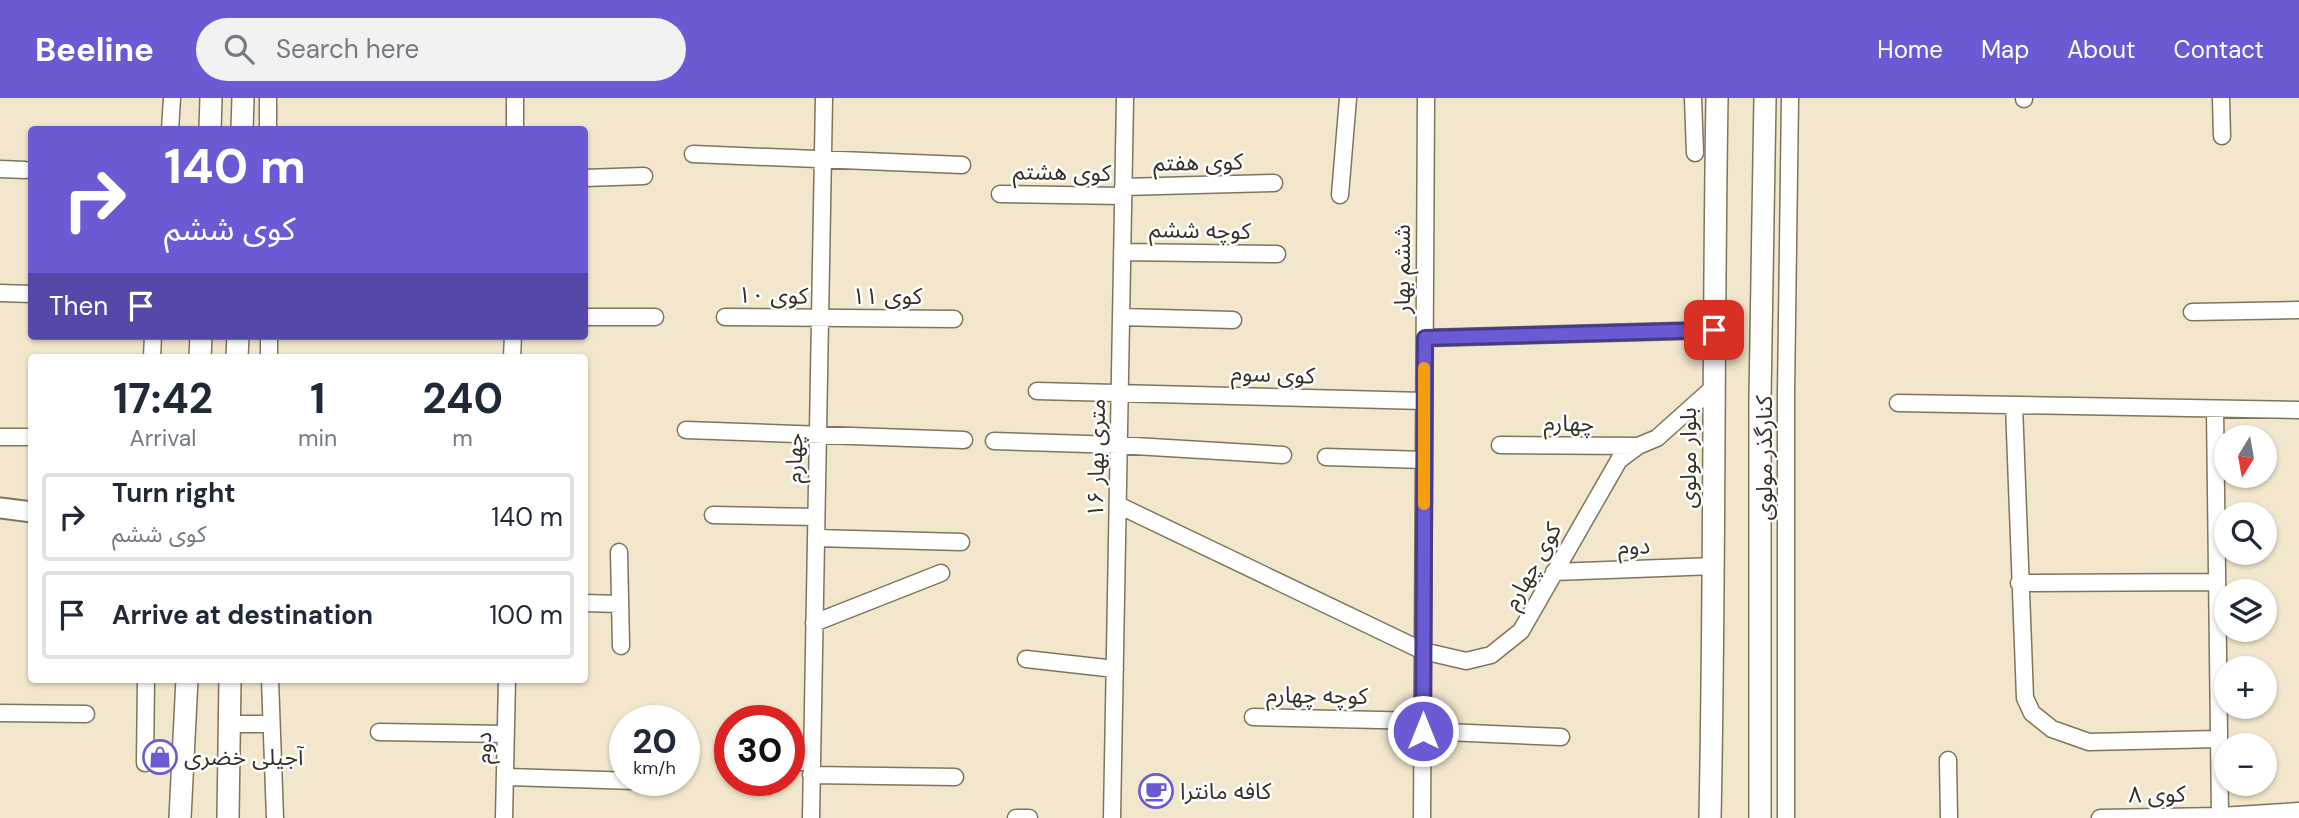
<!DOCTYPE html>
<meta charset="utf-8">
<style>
:root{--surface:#fff;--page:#f2f2f3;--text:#1f2937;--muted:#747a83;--line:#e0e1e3;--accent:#6a5bd4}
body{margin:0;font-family:"DM Sans","Noto Sans Arabic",sans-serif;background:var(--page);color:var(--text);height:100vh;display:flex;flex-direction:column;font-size:26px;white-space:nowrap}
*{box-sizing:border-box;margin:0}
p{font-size:23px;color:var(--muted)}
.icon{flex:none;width:38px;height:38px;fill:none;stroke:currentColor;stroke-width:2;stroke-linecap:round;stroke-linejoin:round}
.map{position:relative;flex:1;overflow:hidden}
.side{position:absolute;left:28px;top:256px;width:560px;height:329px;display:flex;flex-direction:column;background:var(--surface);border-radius:7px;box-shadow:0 2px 5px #0004}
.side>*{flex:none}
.banner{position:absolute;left:28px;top:28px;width:560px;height:214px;border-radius:7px;box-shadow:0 2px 5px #0004;background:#6a5bd4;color:#fff;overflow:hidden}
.needle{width:46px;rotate:191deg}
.tools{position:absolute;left:2214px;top:327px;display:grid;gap:14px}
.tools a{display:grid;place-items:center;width:63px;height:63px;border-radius:50%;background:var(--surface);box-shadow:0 2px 5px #0004;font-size:35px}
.speed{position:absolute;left:609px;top:607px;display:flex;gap:14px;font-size:35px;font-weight:700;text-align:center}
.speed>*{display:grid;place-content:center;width:91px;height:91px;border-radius:50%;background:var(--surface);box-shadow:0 2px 5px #0004;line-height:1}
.speed small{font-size:18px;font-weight:400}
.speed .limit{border:10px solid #d22;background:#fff;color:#111}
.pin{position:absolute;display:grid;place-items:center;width:60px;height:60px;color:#fff;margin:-30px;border-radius:14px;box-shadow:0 4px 10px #0006}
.me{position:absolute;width:77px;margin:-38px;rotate:0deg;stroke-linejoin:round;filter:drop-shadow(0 0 5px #0008)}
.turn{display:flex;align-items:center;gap:24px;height:147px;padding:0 21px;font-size:32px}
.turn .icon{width:91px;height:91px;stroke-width:2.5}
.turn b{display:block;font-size:49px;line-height:60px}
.then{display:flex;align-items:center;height:66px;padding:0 21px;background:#0003;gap:14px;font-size:26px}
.eta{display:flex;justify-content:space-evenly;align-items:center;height:119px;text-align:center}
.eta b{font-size:42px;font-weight:700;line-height:49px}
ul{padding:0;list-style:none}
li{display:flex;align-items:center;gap:21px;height:88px;margin:0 14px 10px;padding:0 7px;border:4px solid var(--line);border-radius:7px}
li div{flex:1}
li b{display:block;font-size:26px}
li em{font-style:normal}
header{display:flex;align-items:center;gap:42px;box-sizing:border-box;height:98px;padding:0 35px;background:var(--accent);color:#fff}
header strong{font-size:33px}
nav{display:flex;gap:38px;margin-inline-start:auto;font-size:24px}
.search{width:490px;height:63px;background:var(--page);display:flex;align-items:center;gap:18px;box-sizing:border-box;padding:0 24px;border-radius:38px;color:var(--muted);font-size:26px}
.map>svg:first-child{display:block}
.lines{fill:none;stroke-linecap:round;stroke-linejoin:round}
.minor-casing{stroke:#80745d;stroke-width:19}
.tertiary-casing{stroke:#80745d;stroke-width:23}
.secondary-casing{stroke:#80745d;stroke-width:24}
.minor{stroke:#fff;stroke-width:16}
.tertiary{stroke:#fff;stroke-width:19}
.secondary{stroke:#fff;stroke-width:21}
.route-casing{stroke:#453b8a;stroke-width:18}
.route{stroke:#6a5bd4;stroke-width:12}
.slow{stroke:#f59e0b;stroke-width:12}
.labels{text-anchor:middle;stroke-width:5;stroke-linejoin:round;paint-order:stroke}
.street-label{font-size:23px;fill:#363128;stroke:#fff}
.poi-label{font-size:23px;fill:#363128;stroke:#fff;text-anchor:start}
</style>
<header>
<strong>Beeline</strong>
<div class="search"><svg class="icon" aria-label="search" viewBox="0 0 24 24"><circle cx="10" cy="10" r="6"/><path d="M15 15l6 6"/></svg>Search here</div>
<nav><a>Home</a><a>Map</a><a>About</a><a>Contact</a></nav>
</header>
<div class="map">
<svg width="2299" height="720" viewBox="0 0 2299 720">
<rect width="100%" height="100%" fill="#f2e6cc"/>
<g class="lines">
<!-- minor casing -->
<g class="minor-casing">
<path id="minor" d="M268,0V32
M1693,0L1695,55
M2024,0V1
M2221,0L2222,38
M170,32L172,0
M515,32V0
M693,56L962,67
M0,71L25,72
M584,80L644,78
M1123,89L1274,85
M1000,96L1123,98
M1340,97L1348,0
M1122,154L1277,156
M0,195L32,196
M2192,214L2299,212
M584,219H655
M725,219L954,221
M1121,219L1233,222
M269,238V259
M1425,240L1714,232
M152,259L153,238
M512,259L513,238
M1037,293L1424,303
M1898,305L2299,312
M2014,307L2025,600L2032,615L2052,631L2089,644L2218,641
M2215,311L2220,718
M686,332L964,342
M0,339H32
M994,343L1118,347L1283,357
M1500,347L1638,348
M1326,359L1424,362
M1118,407L1423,553L1466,563L1491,557L1521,533L1619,362L1638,348L1657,340L1714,289
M713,417L816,419
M816,440L961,444
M619,454L621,548
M1554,474L1715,468
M2019,485L2217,484
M584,505L620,506
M814,525L941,475
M1026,561L1115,571
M270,581L275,720
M0,615L86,616
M1253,619L1423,623
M229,626H270
M1423,633L1561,639
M379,634L506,636
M724,661L730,662
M1948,662L1949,720
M789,664H811
M145,665L146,581
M811,677L955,679
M505,679L635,683
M504,720L507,581
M811,720L824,0
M1016,720H1029
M1112,720L1125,0
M1422,720L1426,0
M1786,720V295L1790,0
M2100,720L2220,718L2299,713"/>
</g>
<!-- tertiary casing -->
<g class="tertiary-casing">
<path id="tertiary" d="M0,410L32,414"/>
</g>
<!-- secondary casing -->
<g class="secondary-casing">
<path id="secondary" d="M210,32L211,0
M242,32L243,0
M200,259L201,238
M237,259L238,238
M180,720L187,581
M228,720L230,581
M1710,720C1715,480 1713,240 1717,0
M1760,720V300L1765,0"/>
</g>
<!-- minor -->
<use href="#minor" class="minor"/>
<!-- tertiary -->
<use href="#tertiary" class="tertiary"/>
<!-- secondary -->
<use href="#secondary" class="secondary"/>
</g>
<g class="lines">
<!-- route casing -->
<g class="route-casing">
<path id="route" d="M1423,633L1425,240L1714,232"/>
</g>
<!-- route -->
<use href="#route" class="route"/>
<!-- slow -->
<path class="slow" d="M1424,406V270"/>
</g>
<!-- icons -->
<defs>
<g id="shop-ring" transform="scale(1.75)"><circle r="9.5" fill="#fff" stroke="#6a5bd4" stroke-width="1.5"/><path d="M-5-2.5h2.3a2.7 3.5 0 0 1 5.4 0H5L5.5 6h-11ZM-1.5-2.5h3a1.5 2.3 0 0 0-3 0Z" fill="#6a5bd4"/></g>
<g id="cafe-ring" transform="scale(1.75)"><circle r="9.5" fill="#fff" stroke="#6a5bd4" stroke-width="1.5"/><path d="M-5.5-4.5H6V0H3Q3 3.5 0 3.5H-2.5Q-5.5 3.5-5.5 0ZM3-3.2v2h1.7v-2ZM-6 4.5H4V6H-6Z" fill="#6a5bd4"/></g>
</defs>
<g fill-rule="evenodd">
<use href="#shop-ring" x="160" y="659"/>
<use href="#cafe-ring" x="1156" y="693"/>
</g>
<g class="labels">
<!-- street labels -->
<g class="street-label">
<text transform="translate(1198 64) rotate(-1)" y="8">کوی هفتم</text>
<text transform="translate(1062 74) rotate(1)" y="8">کوی هشتم</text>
<text transform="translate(1200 132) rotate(1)" y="8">کوچه ششم</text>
<text transform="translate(1402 171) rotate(-90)" y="8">ششم بهار</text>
<text transform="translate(773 197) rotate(1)" y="8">کوی ۱۰</text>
<text x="887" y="206">کوی ۱۱</text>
<text transform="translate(1273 276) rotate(2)" y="8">کوی سوم</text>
<text transform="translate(1569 325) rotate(1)" y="8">چهارم</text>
<text transform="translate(794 360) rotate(-89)" y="8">چهارم</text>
<text transform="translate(1096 360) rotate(-89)" y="8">۱۶ متری بهار</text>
<text transform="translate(1688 360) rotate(-90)" y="8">بلوار مولوی</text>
<text transform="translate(1764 360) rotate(-90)" y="8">کنارگذر مولوی</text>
<text transform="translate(1634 448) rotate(-2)" y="8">دوم</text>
<text transform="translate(1532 468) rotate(-61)" y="8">کوی چهارم</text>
<text transform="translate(1317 597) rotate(1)" y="8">کوچه چهارم</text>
<text transform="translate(483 650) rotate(-89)" y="8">دوم</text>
<text transform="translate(2157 696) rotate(-1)" y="8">کوی ۸</text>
</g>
<!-- poi labels -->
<g class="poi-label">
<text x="184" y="667">آجیلی خضری</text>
<text x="1180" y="701">کافه مانترا</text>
</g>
</g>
</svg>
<div class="tools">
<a><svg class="needle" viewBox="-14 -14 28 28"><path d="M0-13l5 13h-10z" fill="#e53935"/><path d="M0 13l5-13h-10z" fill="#747a83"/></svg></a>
<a><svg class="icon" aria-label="search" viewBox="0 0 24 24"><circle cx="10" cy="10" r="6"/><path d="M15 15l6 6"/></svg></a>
<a><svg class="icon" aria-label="layers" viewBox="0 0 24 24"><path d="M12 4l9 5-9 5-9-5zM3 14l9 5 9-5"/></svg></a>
<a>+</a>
<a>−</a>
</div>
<div class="speed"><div>20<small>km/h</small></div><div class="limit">30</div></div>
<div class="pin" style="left:1714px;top:232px;background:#d93025"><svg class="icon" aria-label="arrive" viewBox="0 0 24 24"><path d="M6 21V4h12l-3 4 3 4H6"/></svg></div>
<svg class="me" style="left:1423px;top:633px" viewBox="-20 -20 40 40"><circle r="17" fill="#6a5bd4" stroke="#fff" stroke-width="3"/><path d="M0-11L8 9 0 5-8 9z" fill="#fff"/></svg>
<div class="banner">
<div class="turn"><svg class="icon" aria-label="right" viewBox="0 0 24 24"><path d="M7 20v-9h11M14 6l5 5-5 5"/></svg><div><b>140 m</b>کوی ششم</div></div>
<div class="then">Then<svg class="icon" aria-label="arrive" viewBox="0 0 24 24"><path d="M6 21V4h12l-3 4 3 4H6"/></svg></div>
</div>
<section class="side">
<div class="eta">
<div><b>17:42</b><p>Arrival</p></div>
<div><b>1</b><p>min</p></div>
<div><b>240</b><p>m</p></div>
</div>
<ul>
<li><svg class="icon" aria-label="right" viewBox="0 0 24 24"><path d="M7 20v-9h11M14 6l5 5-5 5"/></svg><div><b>Turn right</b><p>کوی ششم</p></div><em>140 m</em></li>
<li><svg class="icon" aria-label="arrive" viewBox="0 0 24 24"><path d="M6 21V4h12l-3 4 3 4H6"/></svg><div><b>Arrive at destination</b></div><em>100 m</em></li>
</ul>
</section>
</div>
